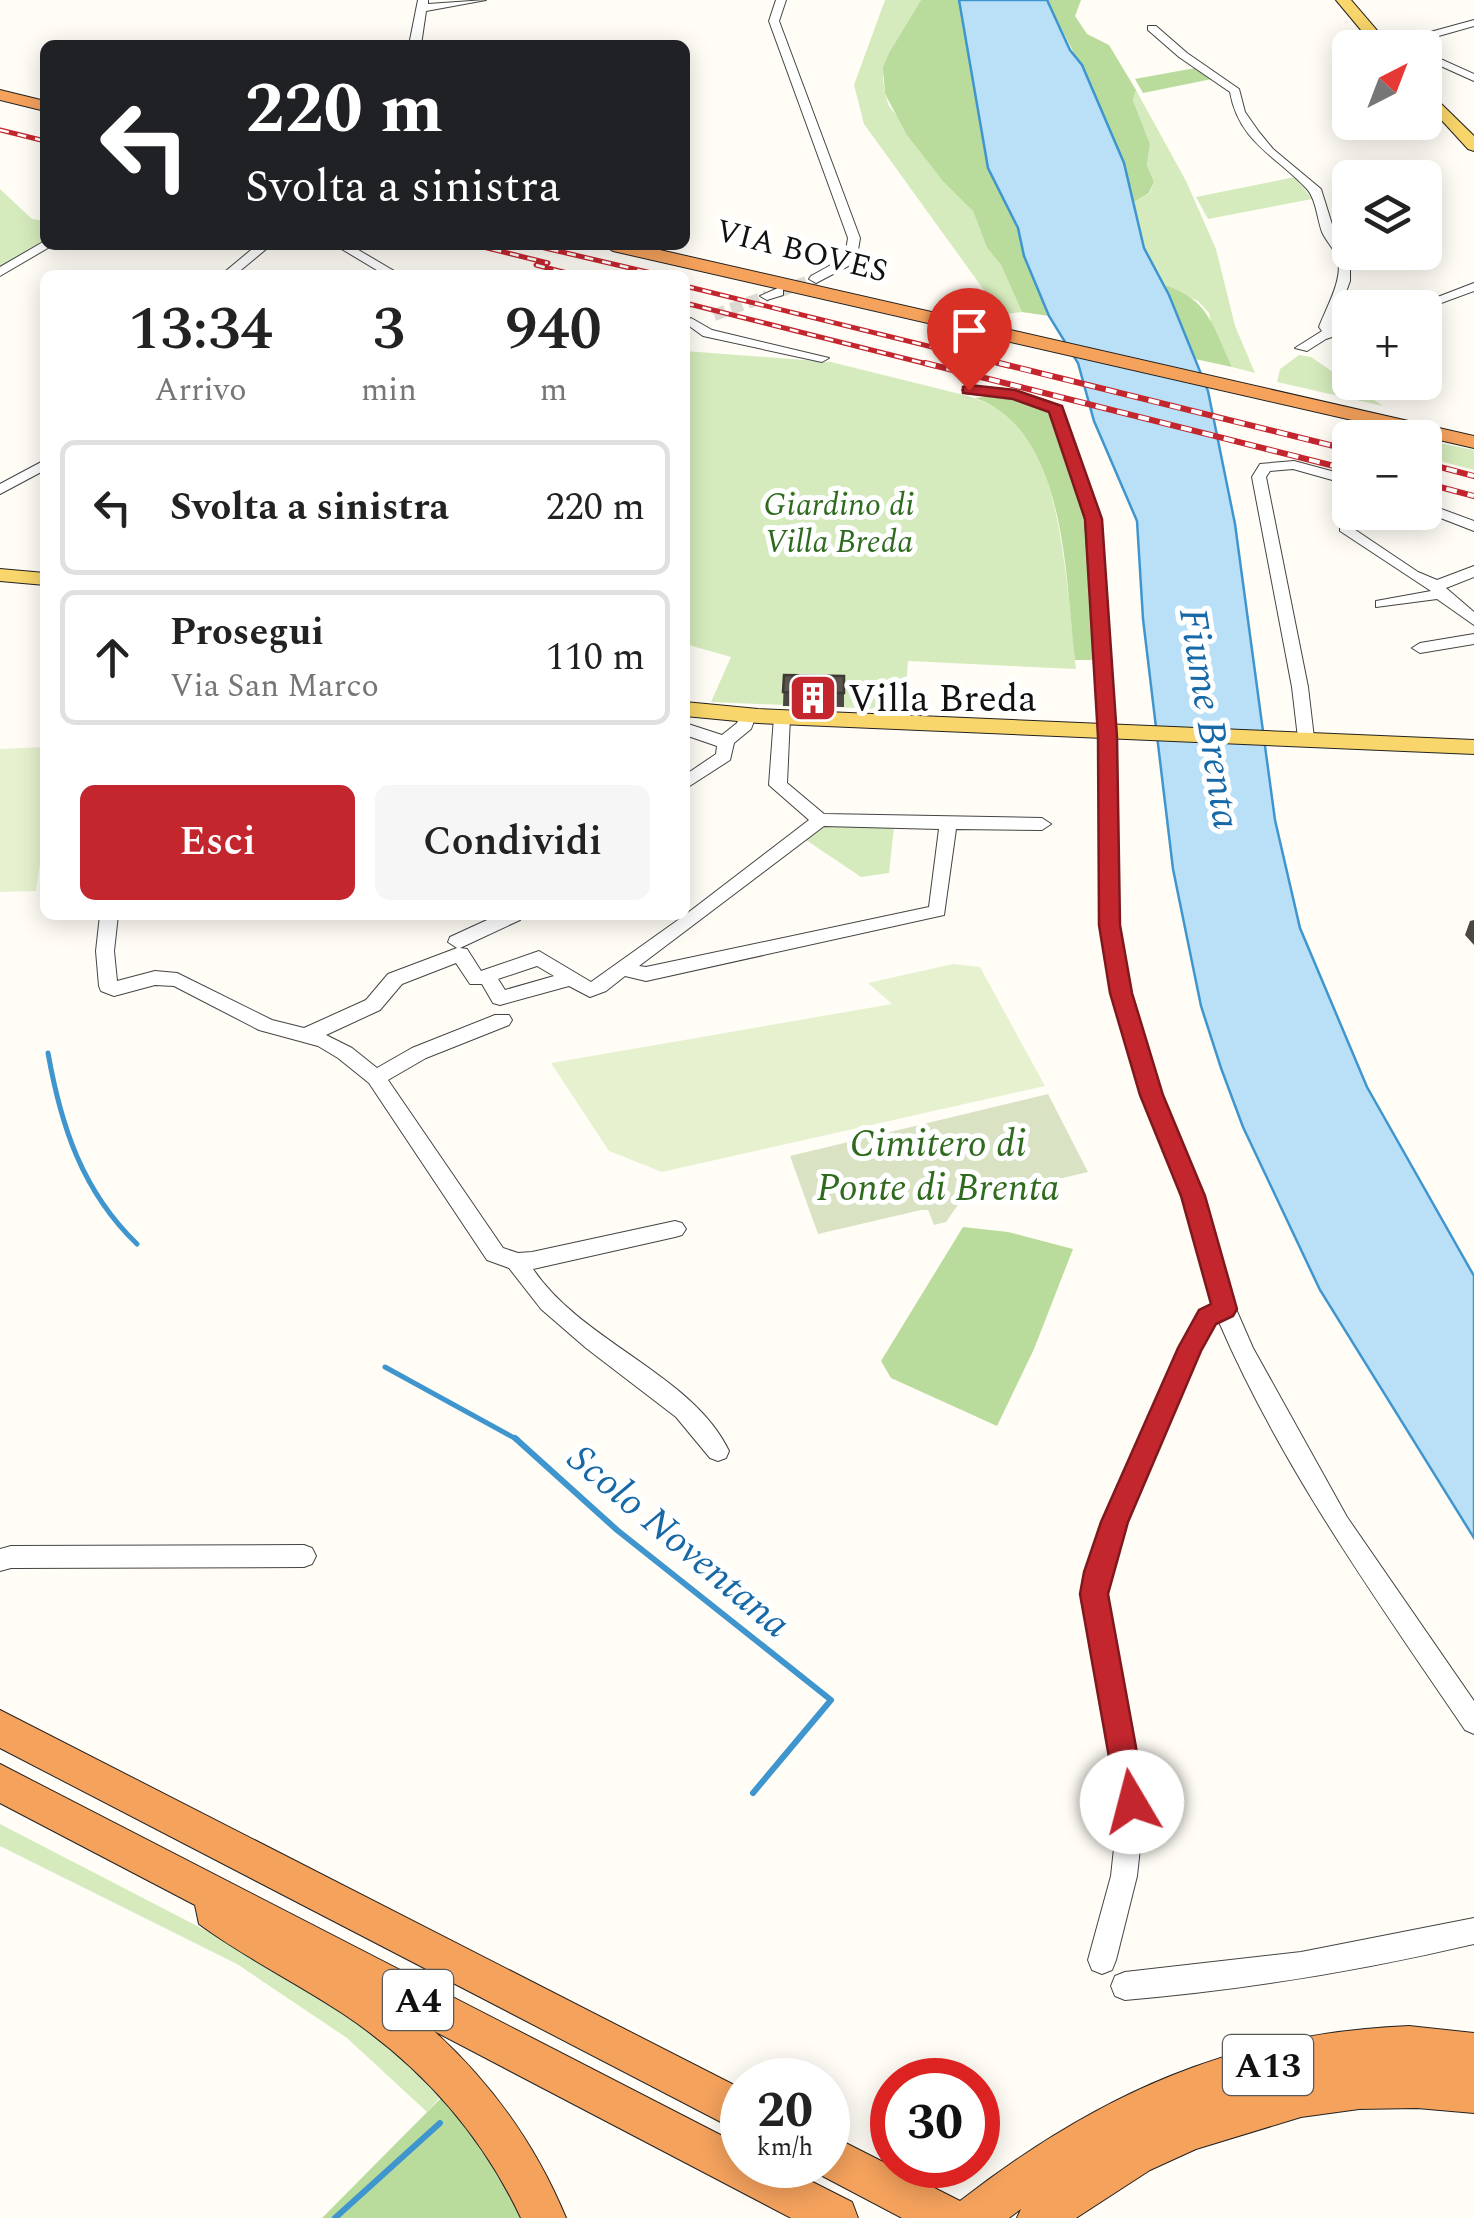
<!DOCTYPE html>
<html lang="it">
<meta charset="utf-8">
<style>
:root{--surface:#fff;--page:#f6f6f6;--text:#222;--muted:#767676;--line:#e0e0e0;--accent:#c4262e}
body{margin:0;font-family:Spectral,serif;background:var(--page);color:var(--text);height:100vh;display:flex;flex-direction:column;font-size:38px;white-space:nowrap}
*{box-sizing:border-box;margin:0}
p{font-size:32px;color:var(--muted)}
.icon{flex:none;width:55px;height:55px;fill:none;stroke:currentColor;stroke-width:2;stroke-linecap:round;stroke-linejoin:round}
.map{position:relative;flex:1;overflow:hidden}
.panel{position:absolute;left:40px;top:270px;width:650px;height:650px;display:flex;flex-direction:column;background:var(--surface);border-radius:15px;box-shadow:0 5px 25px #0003}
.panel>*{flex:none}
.banner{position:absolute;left:40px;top:40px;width:650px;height:210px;border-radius:15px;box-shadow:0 5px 25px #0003;background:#202124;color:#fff;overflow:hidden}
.needle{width:65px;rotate:42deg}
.controls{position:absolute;left:1332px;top:30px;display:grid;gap:20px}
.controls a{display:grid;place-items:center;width:110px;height:110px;border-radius:15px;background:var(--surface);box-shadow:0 5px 25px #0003;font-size:50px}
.speed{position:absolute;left:720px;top:2058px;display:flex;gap:20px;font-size:50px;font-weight:700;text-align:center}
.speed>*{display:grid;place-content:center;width:130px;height:130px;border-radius:50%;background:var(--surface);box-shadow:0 5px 25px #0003;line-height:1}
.speed small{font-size:25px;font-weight:400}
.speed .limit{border:15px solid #d22;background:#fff;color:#111}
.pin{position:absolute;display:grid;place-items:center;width:85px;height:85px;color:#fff;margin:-102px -42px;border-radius:50% 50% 50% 0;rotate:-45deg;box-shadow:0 0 10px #0007}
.pin .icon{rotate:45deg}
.me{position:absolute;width:110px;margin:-55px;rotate:352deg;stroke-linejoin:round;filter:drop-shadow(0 0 8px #0008)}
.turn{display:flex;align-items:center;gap:35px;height:210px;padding:0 40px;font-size:45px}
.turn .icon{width:130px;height:130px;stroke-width:2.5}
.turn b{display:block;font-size:70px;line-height:85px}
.eta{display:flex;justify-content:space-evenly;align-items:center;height:170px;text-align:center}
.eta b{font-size:60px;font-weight:600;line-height:70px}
.primary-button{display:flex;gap:20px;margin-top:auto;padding:20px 40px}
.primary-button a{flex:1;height:115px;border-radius:15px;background:var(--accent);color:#fff;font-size:40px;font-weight:600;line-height:115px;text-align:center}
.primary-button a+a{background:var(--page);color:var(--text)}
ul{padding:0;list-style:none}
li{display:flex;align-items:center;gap:30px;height:135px;margin:0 20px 15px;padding:0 20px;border:5px solid var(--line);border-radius:15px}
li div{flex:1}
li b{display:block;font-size:38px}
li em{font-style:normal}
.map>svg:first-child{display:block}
.green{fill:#d5ebbd}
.forest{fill:#b9dc9c}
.cemetery{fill:#d9e3c4}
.pitch{fill:#e6f2cf}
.water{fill:#b9e0f7;stroke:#3f96cf;stroke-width:2.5}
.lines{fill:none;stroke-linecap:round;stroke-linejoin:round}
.stream-far1{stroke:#3f96cf;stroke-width:5}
.stream{stroke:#3f96cf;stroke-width:6}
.minor-tunnel{stroke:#dbdad3;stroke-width:12;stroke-dasharray:12 6;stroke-linecap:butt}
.minor-casing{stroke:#444;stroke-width:2}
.major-casing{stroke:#222;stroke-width:2}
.highway-casing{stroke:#222;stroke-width:2}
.minor{fill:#fff;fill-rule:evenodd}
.major{fill:#f9d66b;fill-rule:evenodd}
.highway{fill:#f5a25d;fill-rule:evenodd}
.rail-far1-casing{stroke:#c4262e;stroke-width:5}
.rail-casing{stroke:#c4262e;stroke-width:6}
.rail-far1{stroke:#fff;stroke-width:2.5;stroke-dasharray:9;stroke-linecap:butt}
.rail{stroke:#fff;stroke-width:4;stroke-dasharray:11;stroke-linecap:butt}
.wall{fill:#4d4742}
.building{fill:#5a524d;stroke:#3f3936;stroke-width:2.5}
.route{fill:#c4262e;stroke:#7f191e;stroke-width:2.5}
.labels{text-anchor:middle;stroke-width:10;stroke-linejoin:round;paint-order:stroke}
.far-street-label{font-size:32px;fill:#111;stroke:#fff}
.far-park-label{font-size:32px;font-style:italic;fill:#2f6b1f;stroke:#fff}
.shield{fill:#fff;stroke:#585858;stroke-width:2.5}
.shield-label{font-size:35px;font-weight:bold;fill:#111}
.poi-label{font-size:38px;fill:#111;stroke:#fff;text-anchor:start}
.park-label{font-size:38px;font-style:italic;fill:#2f6b1f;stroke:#fff}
.water-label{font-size:40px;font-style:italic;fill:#1768a6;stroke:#fff}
</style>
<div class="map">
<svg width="1474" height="2218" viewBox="0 0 1474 2218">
<rect width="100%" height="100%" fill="#fffdf5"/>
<!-- green -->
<path class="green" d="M885,0H921L890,51L883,78L885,94L889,106L973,211L987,248L1001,265L1022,312L988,316L989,297L864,124L854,85Z
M1136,90L1186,181L1216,249L1235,326L1255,373L1232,367L1213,332L1209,313L1198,301L1164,285L1144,248L1134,202L1150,193L1154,182L1147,165L1150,144L1133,100Z
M1295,177L1312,199L1208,219L1196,197Z
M0,189L32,219L45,221V239L0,271Z
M685,351L831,362L968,396C985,402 1003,409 1016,421C1062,464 1069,608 1076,669L908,661L904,710L711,702L731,657L685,644Z
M1299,355L1311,357L1383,406L1277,382L1280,369Z
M1425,440L1474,450V470L1425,457Z
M825,826L894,827L889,873L861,877L806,840Z
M0,1824L230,1943L358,2020L445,2092L427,2112L347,2038L237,1964L0,1846Z"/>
<!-- forest -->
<path class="forest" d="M921,0H959L988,168L1018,228L1024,256L1049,316L1022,312L1001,265L987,248L973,211L943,181L907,135L885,94L883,67L890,51Z
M1047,0H1081L1075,16L1087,34L1109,45L1136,90L1133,100L1150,144L1147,165L1154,182L1149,193L1134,202C1115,131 1080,65 1047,0Z
M1195,68L1212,79L1143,93L1135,79Z
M1164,285C1210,299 1213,328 1232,367L1195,359Z
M999,395L1044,407L1055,417L1089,523L1095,657L1091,660H1075C1065,578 1067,429 975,398Z
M963,1227L1008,1232L1073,1249L1034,1349L997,1426L891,1378L881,1361Z
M446,2093L511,2191L521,2218H322Z"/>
<!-- cemetery -->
<path class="cemetery" d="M1048,1094L1088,1172L960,1202L946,1222L934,1225L928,1210H921L818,1234L790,1156Z"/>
<!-- pitch -->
<path class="pitch" d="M45,747V829L36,891L0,892V749Z
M953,964L980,967L1045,1086L662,1172L609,1151L551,1063L892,1004L868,983Z"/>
<!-- water -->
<path class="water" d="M959,0H1047L1070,50L1082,65L1124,163L1144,248L1169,295L1208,391L1235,524L1275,820L1300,928L1367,1087L1474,1276V1538L1320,1290L1243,1127L1221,1068L1201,1006L1173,869L1143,619L1137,521L1094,421L1078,363L1049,316L1024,256L1018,228L988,168Z"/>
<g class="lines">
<!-- stream-far1 -->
<path class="stream-far1" d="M48,1053C61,1126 82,1191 137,1244
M385,1367L518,1440"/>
<!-- stream -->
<path class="stream" d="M515,1438L617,1530L831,1700L753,1793
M335,2218L440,2123"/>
<!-- minor-tunnel -->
<path class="minor-tunnel" d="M778,292L816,279
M714,315L767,296"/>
<!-- minor casing -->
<g class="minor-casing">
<path id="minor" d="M418,0H428V4L486,0L426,11L421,45H409Z
M776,0H786L779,21L860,238L856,262L816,283L809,279L811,276L845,257L848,238L769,21Z
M1474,20V26L1421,41L1419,48H1408L1412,37Z
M1148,26H1156L1187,53L1239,89L1245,112L1259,132L1273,149L1321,189L1335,234L1350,259V281L1333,327L1350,323V331L1326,339L1307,351L1295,348L1322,331L1319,327C1326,308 1343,280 1338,259C1335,250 1326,241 1322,232C1317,218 1316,198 1306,188C1275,155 1239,142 1230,92L1179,57L1148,30Z
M1425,52L1474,74V81L1425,59Z
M43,242L53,245L0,276V267Z
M257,245H271L235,275H221Z
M335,245H350L401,275H385Z
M1474,283V291L1425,309L1409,308Z
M778,288L783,289V295L767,300L760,296Z
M691,318L712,330L829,358L822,362L703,336L685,323Z
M969,386L1015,390L1061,406L1101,519L1116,745L1119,925L1131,993L1162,1095L1202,1194L1236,1309L1253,1348L1347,1517L1474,1701V1734L1465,1730C1376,1599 1282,1468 1219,1322L1216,1323L1200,1351L1127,1522L1109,1572L1106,1594L1109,1615L1145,1802L1137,1876L1116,1960L1112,1970L1102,1974L1092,1970L1088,1960L1111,1876L1119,1802L1085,1615L1082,1594L1085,1572L1103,1522L1182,1342L1200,1311L1213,1305L1182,1194L1142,1095L1111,993L1101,925L1100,745L1085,519L1050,412L1013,398L964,393L962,390Z
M45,460V470L0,494V484Z
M1294,461L1350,476V485L1293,469L1270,471L1266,477L1308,687L1314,738L1306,743L1298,738L1292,687L1252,477L1260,464Z
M1425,503L1474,521V531L1425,512Z
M1345,523L1418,572L1437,580L1474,566V577L1446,588L1474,612V625L1437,599L1376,607V601L1431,591L1340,531V525Z
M1474,634V644L1420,653L1412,648L1420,643Z
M748,711L756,716L751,729L734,743L730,760L685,789V775L716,754L717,746L685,735V723L722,735L737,723L742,712Z
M782,712L790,717L787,783L824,814L1042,818L1051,824L1042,830L956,829L944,915L646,981L625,976L606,991L590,997L569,986L500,1005L493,1003L482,984H470L456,963L402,984L380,1010L326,1035L352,1048L377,1068L412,1048L495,1015H509L512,1020L509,1025L426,1058L388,1080L503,1248L518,1253L532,1252L675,1221L682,1223L686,1229L682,1235L675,1237L533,1269C582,1342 693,1375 729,1451L726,1458L718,1461L710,1458L676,1417L586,1348L541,1309L509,1268L487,1260L369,1083L338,1058L318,1046L259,1030L174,986L155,985L114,996L101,991L99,986L96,951L100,915H118L114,951L117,981L155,971L177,973L272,1020L304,1028L366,1000L388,974L457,948L448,942L450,937L498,915H523L520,920L460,948L467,949L481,971L539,951L591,982L685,915L809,820L769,785L774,717ZM824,826L939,829L929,907L646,967L639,966ZM537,966L554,976L505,990L498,979Z
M304,1545L312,1548L316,1556L312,1564L304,1567L11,1568L0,1571V1549L11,1546Z
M1474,1918V1944C1359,1971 1243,1990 1125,2000L1115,1996L1111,1986L1115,1976L1125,1972L1301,1952Z"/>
</g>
<!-- major casing -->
<g class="major-casing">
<path id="major" d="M1336,0H1351L1392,48H1376Z
M1425,88L1474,136V151L1468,149L1425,102Z
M0,569L45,573V585L0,581Z
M685,702L758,709L1474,740V754L758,723L685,716Z"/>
</g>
<!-- highway casing -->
<g class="highway-casing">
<path id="highway" d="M0,90L45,101V111L0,100Z
M603,245H638L1474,436V448L613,251Z
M0,1710L742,2089V2133L0,1748Z
M0,1764L742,2146V2165H779L852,2202L858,2218H791L434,2031C492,2084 536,2145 566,2218H521C481,2133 420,2065 342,2013C295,1982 244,1957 199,1924L195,1905L0,1803Z
M1409,2026L1474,2033V2113L1417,2108L1359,2109L1301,2117L1196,2149L1150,2170L1076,2218H1017L1021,2209L1009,2218H902L813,2171L810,2165H828V2134L960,2201C1098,2094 1233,2033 1409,2026Z"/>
</g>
<!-- minor -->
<use href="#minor" class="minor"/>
<!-- major -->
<use href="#major" class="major"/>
<!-- highway -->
<use href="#highway" class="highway"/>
<!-- rail-far1 casing -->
<g class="rail-far1-casing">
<path id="rail-far1" d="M0,130L45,141
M475,245L548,263
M532,245L660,275
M536,265L575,275
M685,286L1009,366
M685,303L935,366"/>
</g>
<!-- rail casing -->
<g class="rail-casing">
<path id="rail" d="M925,363L1350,470
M999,363L1350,450
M1425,463L1474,476
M1425,483L1474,496"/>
</g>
<!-- rail-far1 -->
<use href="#rail-far1" class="rail-far1"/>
<!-- rail -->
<use href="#rail" class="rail"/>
</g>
<!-- wall -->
<path class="wall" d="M784,675L844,676V707L783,706Z
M1474,920V945L1465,935L1470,921Z"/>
<!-- building -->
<path class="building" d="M784,675L844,676V693L783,692Z"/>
<!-- route -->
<path class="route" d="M969,385L1015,390L1062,406L1102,519L1117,737L1120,925L1132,993L1163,1095L1205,1196L1237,1309L1233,1316L1216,1324L1201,1351L1128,1522L1108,1594L1146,1802L1142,1812L1132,1816L1121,1812L1117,1802L1080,1594L1084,1572L1101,1522L1178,1348L1199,1310L1211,1304L1181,1196L1140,1095L1110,993L1099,925L1098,737L1085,519L1049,412L1013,399L963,393V387Z"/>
<!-- icons -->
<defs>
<g id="building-square" transform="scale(2.5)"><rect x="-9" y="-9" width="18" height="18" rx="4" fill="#c4262e" stroke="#fff"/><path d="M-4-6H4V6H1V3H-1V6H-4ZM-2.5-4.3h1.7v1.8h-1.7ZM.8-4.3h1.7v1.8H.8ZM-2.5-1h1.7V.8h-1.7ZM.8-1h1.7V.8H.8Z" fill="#fff"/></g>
</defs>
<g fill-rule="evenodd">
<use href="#building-square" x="813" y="698"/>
</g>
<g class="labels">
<!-- far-street labels -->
<g class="far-street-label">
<text transform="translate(802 250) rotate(14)" y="11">VIA BOVES</text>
</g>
<!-- far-park labels -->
<g class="far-park-label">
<text x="839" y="515">Giardino di<tspan x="839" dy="37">Villa Breda</tspan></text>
</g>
<!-- shield labels -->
<g class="shield">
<rect x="383" y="1970" width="70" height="60" rx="8"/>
<rect x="1223" y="2035" width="90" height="60" rx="8"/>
</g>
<g class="shield-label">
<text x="418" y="2012">A4</text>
<text x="1268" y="2077">A13</text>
</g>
<!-- poi labels -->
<g class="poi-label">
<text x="848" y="711">Villa Breda</text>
</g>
<!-- park labels -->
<g class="park-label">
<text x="938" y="1156">Cimitero di<tspan x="938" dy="44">Ponte di Brenta</tspan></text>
</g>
<!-- water labels -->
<g class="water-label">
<text transform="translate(1211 718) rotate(81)" y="14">Fiume Brenta</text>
<text transform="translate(680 1540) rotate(40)" y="14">Scolo Noventana</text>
</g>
</g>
</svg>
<div class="controls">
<a><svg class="needle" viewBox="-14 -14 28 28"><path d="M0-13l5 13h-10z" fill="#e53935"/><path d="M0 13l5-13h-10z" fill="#767676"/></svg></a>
<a><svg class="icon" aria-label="layers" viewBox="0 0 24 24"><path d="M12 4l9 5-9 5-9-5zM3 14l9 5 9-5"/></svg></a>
<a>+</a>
<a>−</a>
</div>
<div class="speed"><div>20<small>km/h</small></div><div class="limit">30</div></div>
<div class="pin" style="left:969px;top:390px;background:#d93025"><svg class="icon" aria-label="arrive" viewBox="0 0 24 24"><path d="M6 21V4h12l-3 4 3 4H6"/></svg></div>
<svg class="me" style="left:1132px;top:1802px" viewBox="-20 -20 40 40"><circle r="19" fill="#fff"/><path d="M0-13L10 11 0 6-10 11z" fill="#c4262e"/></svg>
<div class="banner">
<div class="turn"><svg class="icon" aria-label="left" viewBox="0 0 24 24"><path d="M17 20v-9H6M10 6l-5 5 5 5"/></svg><div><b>220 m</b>Svolta a sinistra</div></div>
</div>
<section class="panel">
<div class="eta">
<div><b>13:34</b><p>Arrivo</p></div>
<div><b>3</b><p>min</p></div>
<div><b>940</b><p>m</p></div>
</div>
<ul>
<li><svg class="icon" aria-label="left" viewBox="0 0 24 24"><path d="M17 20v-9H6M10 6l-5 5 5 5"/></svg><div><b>Svolta a sinistra</b></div><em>220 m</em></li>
<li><svg class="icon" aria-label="ahead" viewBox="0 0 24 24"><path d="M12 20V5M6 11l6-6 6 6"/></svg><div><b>Prosegui</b><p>Via San Marco</p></div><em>110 m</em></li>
</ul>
<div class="primary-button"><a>Esci</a><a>Condividi</a></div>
</section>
</div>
